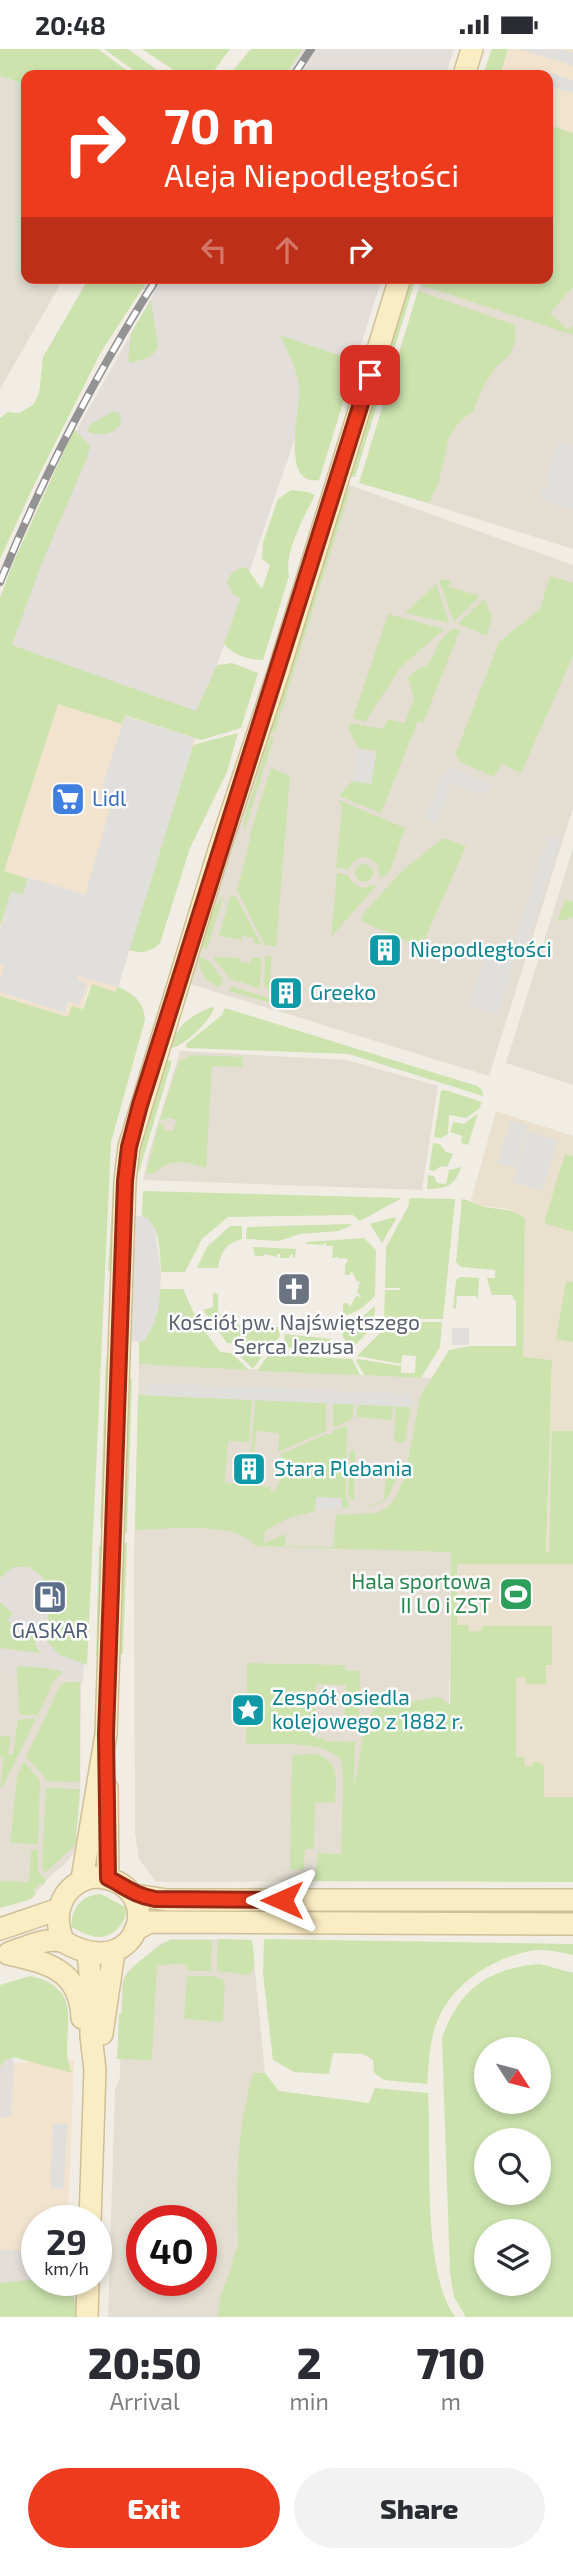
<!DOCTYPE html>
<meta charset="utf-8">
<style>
:root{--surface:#fff;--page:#f2f2f3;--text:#2b2b33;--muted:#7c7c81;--accent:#ed3b1e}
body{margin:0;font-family:"Exo 2",sans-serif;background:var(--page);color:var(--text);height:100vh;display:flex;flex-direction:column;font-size:26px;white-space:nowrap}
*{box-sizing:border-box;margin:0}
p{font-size:23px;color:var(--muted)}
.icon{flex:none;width:38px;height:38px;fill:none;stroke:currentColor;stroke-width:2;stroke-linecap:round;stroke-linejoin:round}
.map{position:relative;height:2268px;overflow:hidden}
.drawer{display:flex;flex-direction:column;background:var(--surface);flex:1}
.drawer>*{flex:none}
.banner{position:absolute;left:21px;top:21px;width:532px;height:214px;border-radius:14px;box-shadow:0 4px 10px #0003;background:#ed3b1e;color:#fff;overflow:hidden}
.needle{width:46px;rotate:126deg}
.controls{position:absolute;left:474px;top:1988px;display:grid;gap:14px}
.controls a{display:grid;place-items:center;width:77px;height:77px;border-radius:50%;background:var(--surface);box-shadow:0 4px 10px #0003;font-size:35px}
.speed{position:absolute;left:21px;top:2156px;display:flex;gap:14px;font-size:35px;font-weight:700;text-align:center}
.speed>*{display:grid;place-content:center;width:91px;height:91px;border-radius:50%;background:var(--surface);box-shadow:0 4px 10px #0003;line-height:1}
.speed small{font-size:18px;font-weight:400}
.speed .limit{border:10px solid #d22;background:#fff;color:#111}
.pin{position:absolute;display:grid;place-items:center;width:60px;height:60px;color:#fff;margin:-30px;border-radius:14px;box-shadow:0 4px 10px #0006}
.me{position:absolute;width:77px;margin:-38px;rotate:270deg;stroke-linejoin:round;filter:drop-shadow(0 0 5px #0008)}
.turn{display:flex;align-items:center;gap:24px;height:147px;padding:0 28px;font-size:32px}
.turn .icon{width:91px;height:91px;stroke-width:2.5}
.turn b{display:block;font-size:49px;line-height:60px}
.lanes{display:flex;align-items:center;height:66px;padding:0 28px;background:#0003;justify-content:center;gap:35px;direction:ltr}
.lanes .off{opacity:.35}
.eta{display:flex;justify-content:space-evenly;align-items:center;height:119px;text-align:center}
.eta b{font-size:42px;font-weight:800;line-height:49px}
.cta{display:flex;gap:14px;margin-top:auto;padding:14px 28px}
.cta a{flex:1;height:80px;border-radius:42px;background:var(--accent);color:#fff;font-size:28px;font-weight:800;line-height:80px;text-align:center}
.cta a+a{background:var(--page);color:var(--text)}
.status{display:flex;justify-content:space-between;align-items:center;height:49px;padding:0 35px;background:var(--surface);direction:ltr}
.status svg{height:19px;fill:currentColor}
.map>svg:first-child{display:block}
.residential{fill:#e4ded2;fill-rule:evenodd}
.commercial{fill:#f2e3cf}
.industrial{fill:#e3ded9}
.education{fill:#e9e1ce}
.green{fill:#cce3ae;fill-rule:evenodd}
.parking{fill:#e1dfdc}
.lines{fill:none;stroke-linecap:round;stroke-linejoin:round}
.secondary-casing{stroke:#cfbf96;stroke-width:24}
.secondary{stroke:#fbedc3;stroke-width:21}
.rail-casing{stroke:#939393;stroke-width:8}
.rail{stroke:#fff;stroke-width:5;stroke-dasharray:16;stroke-linecap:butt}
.route-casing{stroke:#9a2614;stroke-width:18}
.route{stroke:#ed3b1e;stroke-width:12}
.labels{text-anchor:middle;stroke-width:5;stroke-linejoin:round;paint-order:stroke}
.shop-label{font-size:21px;fill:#366cbe;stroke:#fff;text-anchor:start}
.culture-label{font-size:21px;fill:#0d838f;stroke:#fff;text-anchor:start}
.worship-label{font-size:21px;fill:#5b616d;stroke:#fff}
.leisure-label{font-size:21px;fill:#27864d;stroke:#fff;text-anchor:end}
.service-label{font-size:21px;fill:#4e5e75;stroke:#fff}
</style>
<div class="status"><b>20:48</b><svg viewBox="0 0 49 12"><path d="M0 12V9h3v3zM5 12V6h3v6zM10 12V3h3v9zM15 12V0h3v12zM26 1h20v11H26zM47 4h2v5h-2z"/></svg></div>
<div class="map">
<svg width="573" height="2268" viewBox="0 0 573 2268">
<rect width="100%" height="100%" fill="#f1ede4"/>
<!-- residential -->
<path class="residential" d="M0,27L26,35V229H64L0,340Z
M548,85L573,93V500L360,433L422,229H548Z
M341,433L573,516V759L489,1027L180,932Z
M573,799V1036L506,1014Z
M180,1002L347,1011L438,1037L422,1141L143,1131L148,1107Z
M459,1305L451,1503L448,1737L402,1832L156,1833L139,1810L135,1785L134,1509L139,1315L432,1329Z
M0,1623L81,1633L80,1747L75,1801L69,1811L49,1828L31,1850L0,1859Z
M172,1890L252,1891L265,2024L251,2268H108L115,2041L120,2028L122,1933L127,1923L160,1895ZM142,2172H201V2231H142Z"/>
<!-- commercial -->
<path class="commercial" d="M492,0H573V93L548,85V26H483Z
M59,635L200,676L116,945L89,937L78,972L0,947V826Z
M74,2011L68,2172H37V2201H0V2069L11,2067L14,2014Z"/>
<!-- industrial -->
<path class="industrial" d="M303,0H454L446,26H286Z
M149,229H382L356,312L325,302L200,666L1,601L76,382L154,244L142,240Z
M0,1509H89L83,1633L0,1623Z
M0,1939L14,2014L11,2067L0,2069Z
M0,2201H37V2231H71L70,2268H0Z"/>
<!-- education -->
<path class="education" d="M496,1062L573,1087V1808L451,1605V1503L546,1505L552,1311L522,1309L525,1170L508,1160L477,1156L471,1151Z"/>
<!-- green -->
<path class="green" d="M0,0H98L133,26H26V35L0,27Z
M104,0H128L164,26H140Z
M142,0H230L211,26H181Z
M251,0H303L285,26H229Z
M492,0H508L500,26H483Z
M548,76L573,84V238L550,264L568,281L573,276V286L420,236L423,229H548V184L553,177L548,173Z
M89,229H149L101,303L35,434L0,510V369L8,363L19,364L33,356L39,344L43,308Z
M411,229H416L355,428L350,427Z
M418,242L515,276L516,290L510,305L496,318L483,338L473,363L460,372L449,388L439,432L429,454L359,434Z
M151,251L158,299L150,308L131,314L128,312L131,284Z
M280,286L356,312L319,431C278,438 302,356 299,337C297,319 287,302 280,286Z
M112,363H117L121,367L120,377C110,386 102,387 89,383L88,380L91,375Z
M74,380L90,397L87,409L41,516L12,596L196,662L217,616L232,614L258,624L241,679L201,691L125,666L122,675L58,655L4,822L28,830L23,846L11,843L0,877V549L13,514Z
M347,440L350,441L275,683L271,682Z
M291,441L308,443L315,446C304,468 284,503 289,527L263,611C249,611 233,606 224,595L240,549L232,545L227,533C230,524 236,519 246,518L262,540L270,516L262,510L263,493L278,450Z
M550,527L573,534V607L521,724L501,715L494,728L461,713L455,706L499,593L540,560Z
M443,530L450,532L449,538L480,547L454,573L439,531Z
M436,535L449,574L405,564Z
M484,550L492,567L487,587L458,575Z
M388,565L444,580L400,619L365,673L353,669Z
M453,579L460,581L423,674L418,672L381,764L339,747L352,732L371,734L377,702L359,699L349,682V674L383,680L388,670L405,674L414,649L408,629L420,618L426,617L434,606L438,594Z
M238,684L227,723L190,799L160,894C151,903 142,905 129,901L193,696Z
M270,687L274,688L244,783V770Z
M271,719L290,727L276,897L265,896L237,841L250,791V784Z
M339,751L405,779L391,820L382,829L379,826L377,815L367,808L357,809L348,820L336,819L342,758Z
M443,789L466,797L421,898L361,872L363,865L401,823Z
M355 824a9 9 0 1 1 18 0a9 9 0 1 1-18 0Z
M337,824L348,826C353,837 363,843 374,835L376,837L331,888Z
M224,845L207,900L202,898L214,859Z
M234,847L236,848L261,895L253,894L254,889L242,887L241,891L219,887L230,848Z
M565,851L573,853V868L557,873Z
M265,907H272L269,942L264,936Z
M199,908L209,912L223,931L220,938C205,933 199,924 199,908Z
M213,908L240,909V913L250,914L252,909H261L260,937L258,939L230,930Z
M92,935L115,943L118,938C134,945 144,953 145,971L111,1093L87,1616L60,1606L49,1595L48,1564L56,1562L55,1539H45L42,1527L29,1518H13L0,1529V947L68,968L72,957L83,960Z
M231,937L269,949L274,955L229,942Z
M212,958L214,959C211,971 183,999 170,999C177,976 190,967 212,958Z
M225,959L477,1037L482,1041L483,1047L349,1005L187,999L186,995L222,966Z
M191,1006L243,1008L242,1018L212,1017L206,1119C192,1115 180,1110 166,1116C157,1120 156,1125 146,1125L159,1074L164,1076L163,1080L173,1082L177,1071L167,1068L166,1072L160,1070L179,1012Z
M167,1011L172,1012L139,1123C133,1105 160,1032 167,1011Z
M445,1041L482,1053L479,1060L466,1069L449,1066L448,1085L441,1089L434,1088L441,1042Z
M478,1064L468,1096L461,1094L462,1087L450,1083L453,1073L464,1075Z
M433,1094L440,1095L446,1103L453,1105L447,1118L441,1117L434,1122L429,1121Z
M565,1105L573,1107V1183L544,1174Z
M115,1107L112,1222H108Z
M461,1118C455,1137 446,1140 427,1140L428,1126L434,1127L437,1134L446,1135L449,1121Z
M143,1142L402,1149L360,1172L353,1166L228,1168L202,1190L185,1223H161C160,1206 161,1174 142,1167Z
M409,1149L455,1150L443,1270H384L385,1241H401L400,1239H385L386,1198L409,1156Z
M462,1150C469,1151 473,1154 479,1156C495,1162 511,1157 525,1170L523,1308L552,1311L546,1505L549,1503L552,1382H573V1515H457V1576H468L469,1583L481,1582L482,1577H552V1616H546V1635H526V1628L516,1629V1708H524L525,1718L532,1717L534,1713H539L544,1717V1748H573V1833L314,1832L318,1804L341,1805L343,1730L341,1711C325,1690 271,1696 246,1695L247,1614L345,1616V1621L360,1622L359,1673H344L346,1636L316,1635L314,1689H325V1692L355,1693L354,1734C364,1710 356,1654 395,1649C404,1648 396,1650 405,1652C415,1654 429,1649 439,1648L450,1656L451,1503L255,1497C238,1471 164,1481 135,1481L138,1346L252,1351L249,1393L228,1392L225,1434L271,1438L270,1442H274L279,1434L281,1405L326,1385H333V1382L347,1376L346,1448L350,1458L342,1459V1450L316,1448L315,1462L286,1470L265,1482L264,1494L285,1485V1497L333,1498L336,1466L378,1464L388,1458L396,1448L405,1427L420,1348L449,1301L470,1297H516V1251L513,1250V1246H492L487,1229H495V1221L461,1218L456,1213Z
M394,1168L396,1170L382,1194L370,1175Z
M350,1175L352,1176L339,1182L300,1185L279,1192L246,1190L247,1178Z
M230,1177H242V1190C226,1194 221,1203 218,1219H197L207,1198Z
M364,1189L376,1201L375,1247C365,1256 356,1266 343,1266V1254H347L350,1258L356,1247L360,1248L361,1246L357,1244L360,1232L357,1233L352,1222L349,1226H345V1214H347L348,1211L345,1209L339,1210V1208L332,1209L333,1197H326V1194L322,1196L306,1195L307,1193Z
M253,1198L296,1200L295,1209H293V1205L290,1206L289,1209H280V1205H277V1208L264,1205V1207H255Z
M460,1228L479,1229L478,1250L475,1247H457L456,1260L453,1259L456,1231Z
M566,1232L573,1233V1293L556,1290Z
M160,1240H183L198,1273L220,1303L231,1304L249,1321L139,1315V1293L144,1291L154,1274Z
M213,1244L218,1245V1263C235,1282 253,1277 278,1278L280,1287L271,1297L227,1294L203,1261L213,1258Z
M375,1257L374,1277L350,1301L342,1285Z
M384,1273H442L440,1298L421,1329L364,1326L356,1312L358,1310L401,1317V1324H415L416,1307L402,1306L401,1315L357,1307L383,1281Z
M284,1285L331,1290L329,1300L279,1298L285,1290Z
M237,1304L263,1306L253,1320Z
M268,1306L352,1310L360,1326L257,1322Z
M106,1308H109L104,1478H100Z
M128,1330H132L127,1484L123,1483Z
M255,1351L326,1354V1382L278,1403L279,1384L256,1382L254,1403H251Z
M333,1354L354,1355L352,1370L333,1379Z
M358,1355L393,1357L392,1371L356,1368Z
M396,1357L411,1358L405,1393H394Z
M355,1400L354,1451H351V1448H348L350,1402Z
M386,1423L398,1424C392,1440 388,1456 369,1457L384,1451Z
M123,1494H127L123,1605H120Z
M99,1497H103L100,1589L96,1610Z
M0,1553L13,1564L8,1570L18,1588L26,1580L36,1582L35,1594L40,1604L0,1599Z
M17,1617L47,1619L63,1623L53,1633L38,1666H19Z
M68,1633H80V1733L45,1732L44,1727L26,1708L61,1635Z
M36,1669L5,1733L0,1739L4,1708H0V1687L11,1688L8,1705L13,1706L18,1671Z
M316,1705C340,1713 336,1732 335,1753L315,1754L314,1800H305L304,1821L290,1820L292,1706Z
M24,1713L40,1731L38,1795L10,1794L17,1728Z
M46,1739L80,1740L75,1796L45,1824L42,1817Z
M31,1801H38V1822L46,1832L43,1836L40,1834L33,1842L36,1845L31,1850L0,1859V1832L29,1833Z
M101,1845L127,1859C125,1876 111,1892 92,1887C85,1885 78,1881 71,1878C72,1859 81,1846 101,1845Z
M171,1859L573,1860V1865H172Z
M218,1890L252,1891C253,1903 258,1918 249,1926L217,1922Z
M264,1890L573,1895V1906C559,1903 545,1899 530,1902C490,1910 449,1937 436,1976C429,1995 429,2016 427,2035L384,2031L374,2024L373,2011L363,2005L333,2004L329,2025L294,2023L273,2011L263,1924Z
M170,1891H212L211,1922H188L186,1917L181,1915L157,1916L152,2011L117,2010L119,1965L122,1964C123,1954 122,1939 124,1931C126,1920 160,1896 170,1891Z
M540,1915L573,1924V2268H466L454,2248L450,2224L442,1989C459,1940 489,1919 540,1915ZM486,2000H539V2053H486ZM486,2091H539V2144H486ZM486,2182H539V2235H486Z
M30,1927C93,1940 55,1991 72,2024L13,2008L4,2012L0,2018V1936Z
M187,1927H213L225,1932L223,1973L184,1970Z
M253,2024H265L279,2042L369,2054L375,2039L428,2044C432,2103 421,2220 455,2268H218C219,2247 222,2243 229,2225C233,2215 232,2207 238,2198C236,2136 236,2085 253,2024Z
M28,2231L60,2233C71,2243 79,2252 77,2268H0V2234Z"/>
<!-- parking -->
<path class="parking" d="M520,0H560L573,4V17Z
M544,22L573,31V44L548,37V26H543Z
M559,392L573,398V460L555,456L540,448L543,438L547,439L550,431L545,429Z
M125,667L195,689L118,938L78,927L77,931L87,934L80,956L68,953L65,964L0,943V931L4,918L0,916V880L11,842L23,846L28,828L85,846L112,753L99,748Z
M357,701L376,704L371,735L352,732Z
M449,719L456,720L493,736L481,746L446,733L450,739L436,774L425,770L441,727Z
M548,787L560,791L526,896L514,893Z
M501,895L512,899L516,906L497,965L470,956L485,908L495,905Z
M511,1071L528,1077L515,1119L497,1113Z
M528,1082L558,1092L542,1142L512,1133Z
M134,1166L148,1169L155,1180L161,1223L159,1257L154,1274L144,1292L139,1293L130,1292Z
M452,1279H469V1296H452Z
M146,1334L411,1345V1358L145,1346Z
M316,1448L342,1449V1459H328L315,1462Z
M53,2074L67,2075L64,2140L50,2139Z"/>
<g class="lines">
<!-- secondary casing -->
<g class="secondary-casing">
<path id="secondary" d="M464,26L472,0
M107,1739L108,1829
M94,1828C168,1830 144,1938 64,1893C50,1864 63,1834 94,1828Z
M82,1830L106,1685L125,1132L129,1098L219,801L279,621L400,229
M135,1846L167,1851H573
M0,1880L59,1860
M135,1881L150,1873L573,1875
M9,1904C25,1899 47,1887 64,1893
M8,1905C49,1914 80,1921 82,1969
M88,1905L91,1934V1987L95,2021L90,2172
M102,1985L114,1903
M87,2268L88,2231"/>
</g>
<!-- secondary -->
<use href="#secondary" class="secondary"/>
<!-- rail casing -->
<g class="rail-casing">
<path id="rail" d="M294,26L311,0
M0,533C43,427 96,325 157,229"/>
</g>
<!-- rail -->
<use href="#rail" class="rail"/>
</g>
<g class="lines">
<!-- route casing -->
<g class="route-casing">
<path id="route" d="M282,1851L155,1850C134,1846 126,1838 108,1829L106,1685L125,1132L129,1098L140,1056L370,326"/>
</g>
<!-- route -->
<use href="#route" class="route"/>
</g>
<!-- icons -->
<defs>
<g id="supermarket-square" transform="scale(1.75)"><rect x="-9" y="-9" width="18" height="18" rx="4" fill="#3f7fe0" stroke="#fff"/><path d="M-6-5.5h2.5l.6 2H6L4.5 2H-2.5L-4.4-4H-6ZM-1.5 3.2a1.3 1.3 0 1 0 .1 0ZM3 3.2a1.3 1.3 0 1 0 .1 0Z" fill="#fff"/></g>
<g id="building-square" transform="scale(1.75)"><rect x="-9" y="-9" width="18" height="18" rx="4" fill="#0f9aa8" stroke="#fff"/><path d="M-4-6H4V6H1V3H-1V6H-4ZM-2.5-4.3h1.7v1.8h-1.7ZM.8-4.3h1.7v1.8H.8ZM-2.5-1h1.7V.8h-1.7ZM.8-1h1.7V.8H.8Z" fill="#fff"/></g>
<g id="church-square" transform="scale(1.75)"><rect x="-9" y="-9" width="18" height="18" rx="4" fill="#6b7280" stroke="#fff"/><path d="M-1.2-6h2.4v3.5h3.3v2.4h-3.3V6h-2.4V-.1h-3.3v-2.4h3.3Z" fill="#fff"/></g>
<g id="stadium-square" transform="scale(1.75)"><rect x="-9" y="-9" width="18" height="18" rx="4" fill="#2e9e5b" stroke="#fff"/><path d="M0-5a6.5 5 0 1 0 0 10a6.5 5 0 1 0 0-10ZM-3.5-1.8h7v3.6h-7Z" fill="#fff"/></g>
<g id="fuel-square" transform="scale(1.75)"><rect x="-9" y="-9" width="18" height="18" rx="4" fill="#5c6f8a" stroke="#fff"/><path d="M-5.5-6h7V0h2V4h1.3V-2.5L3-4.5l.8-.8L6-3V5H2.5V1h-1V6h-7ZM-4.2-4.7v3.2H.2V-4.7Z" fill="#fff"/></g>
<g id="sight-square" transform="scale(1.75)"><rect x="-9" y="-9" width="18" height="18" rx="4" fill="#0f9aa8" stroke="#fff"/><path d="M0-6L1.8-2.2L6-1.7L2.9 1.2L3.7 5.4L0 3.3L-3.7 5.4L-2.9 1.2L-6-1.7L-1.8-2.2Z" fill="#fff"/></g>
</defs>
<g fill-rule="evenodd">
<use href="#supermarket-square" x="68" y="750"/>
<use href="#building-square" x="385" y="901"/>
<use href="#building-square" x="286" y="944"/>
<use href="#church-square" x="294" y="1240"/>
<use href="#building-square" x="249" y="1420"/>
<use href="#stadium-square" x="516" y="1545"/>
<use href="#fuel-square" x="50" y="1548"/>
<use href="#sight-square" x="248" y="1661"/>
</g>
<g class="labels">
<!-- shop labels -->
<g class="shop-label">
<text x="92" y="757">Lidl</text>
</g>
<!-- culture labels -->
<g class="culture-label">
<text x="410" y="908">Niepodległości</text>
<text x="310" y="951">Greeko</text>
<text x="274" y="1427">Stara Plebania</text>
<text x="272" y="1656">Zespół osiedla<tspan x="272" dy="24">kolejowego z 1882 r.</tspan></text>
</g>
<!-- worship labels -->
<g class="worship-label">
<text x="294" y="1281">Kościół pw. Najświętszego<tspan x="294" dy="24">Serca Jezusa</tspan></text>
</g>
<!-- leisure labels -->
<g class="leisure-label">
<text x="491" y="1540">Hala sportowa<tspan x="491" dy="24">II LO i ZST</tspan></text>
</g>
<!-- service labels -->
<g class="service-label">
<text x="50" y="1589">GASKAR</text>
</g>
</g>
</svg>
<div class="controls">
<a><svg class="needle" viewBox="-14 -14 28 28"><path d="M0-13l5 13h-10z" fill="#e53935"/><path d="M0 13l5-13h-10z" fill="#7c7c81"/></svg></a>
<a><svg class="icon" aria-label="search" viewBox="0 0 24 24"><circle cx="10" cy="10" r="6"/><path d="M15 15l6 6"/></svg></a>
<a><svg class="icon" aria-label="layers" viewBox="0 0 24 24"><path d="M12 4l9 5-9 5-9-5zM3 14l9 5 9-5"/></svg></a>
</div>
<div class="speed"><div>29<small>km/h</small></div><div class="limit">40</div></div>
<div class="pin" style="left:370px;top:326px;background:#d93025"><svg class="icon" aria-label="arrive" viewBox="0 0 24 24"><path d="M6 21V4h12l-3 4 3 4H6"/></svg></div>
<svg class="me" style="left:282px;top:1851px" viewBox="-20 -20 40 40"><path d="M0-17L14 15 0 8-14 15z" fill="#ed3b1e" stroke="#fff" stroke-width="4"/></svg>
<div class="banner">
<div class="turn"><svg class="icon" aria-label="right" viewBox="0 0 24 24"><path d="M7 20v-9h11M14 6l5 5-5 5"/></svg><div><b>70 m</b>Aleja Niepodległości</div></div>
<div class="lanes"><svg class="icon off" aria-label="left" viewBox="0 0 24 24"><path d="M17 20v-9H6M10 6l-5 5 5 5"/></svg><svg class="icon off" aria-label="ahead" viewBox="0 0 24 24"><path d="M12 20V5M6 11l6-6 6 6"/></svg><svg class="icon" aria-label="right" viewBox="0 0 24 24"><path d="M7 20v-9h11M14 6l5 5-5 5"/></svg></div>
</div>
</div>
<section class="drawer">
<div class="eta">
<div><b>20:50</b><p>Arrival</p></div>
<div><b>2</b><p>min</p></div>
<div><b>710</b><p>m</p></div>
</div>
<div class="cta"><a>Exit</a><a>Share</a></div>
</section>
